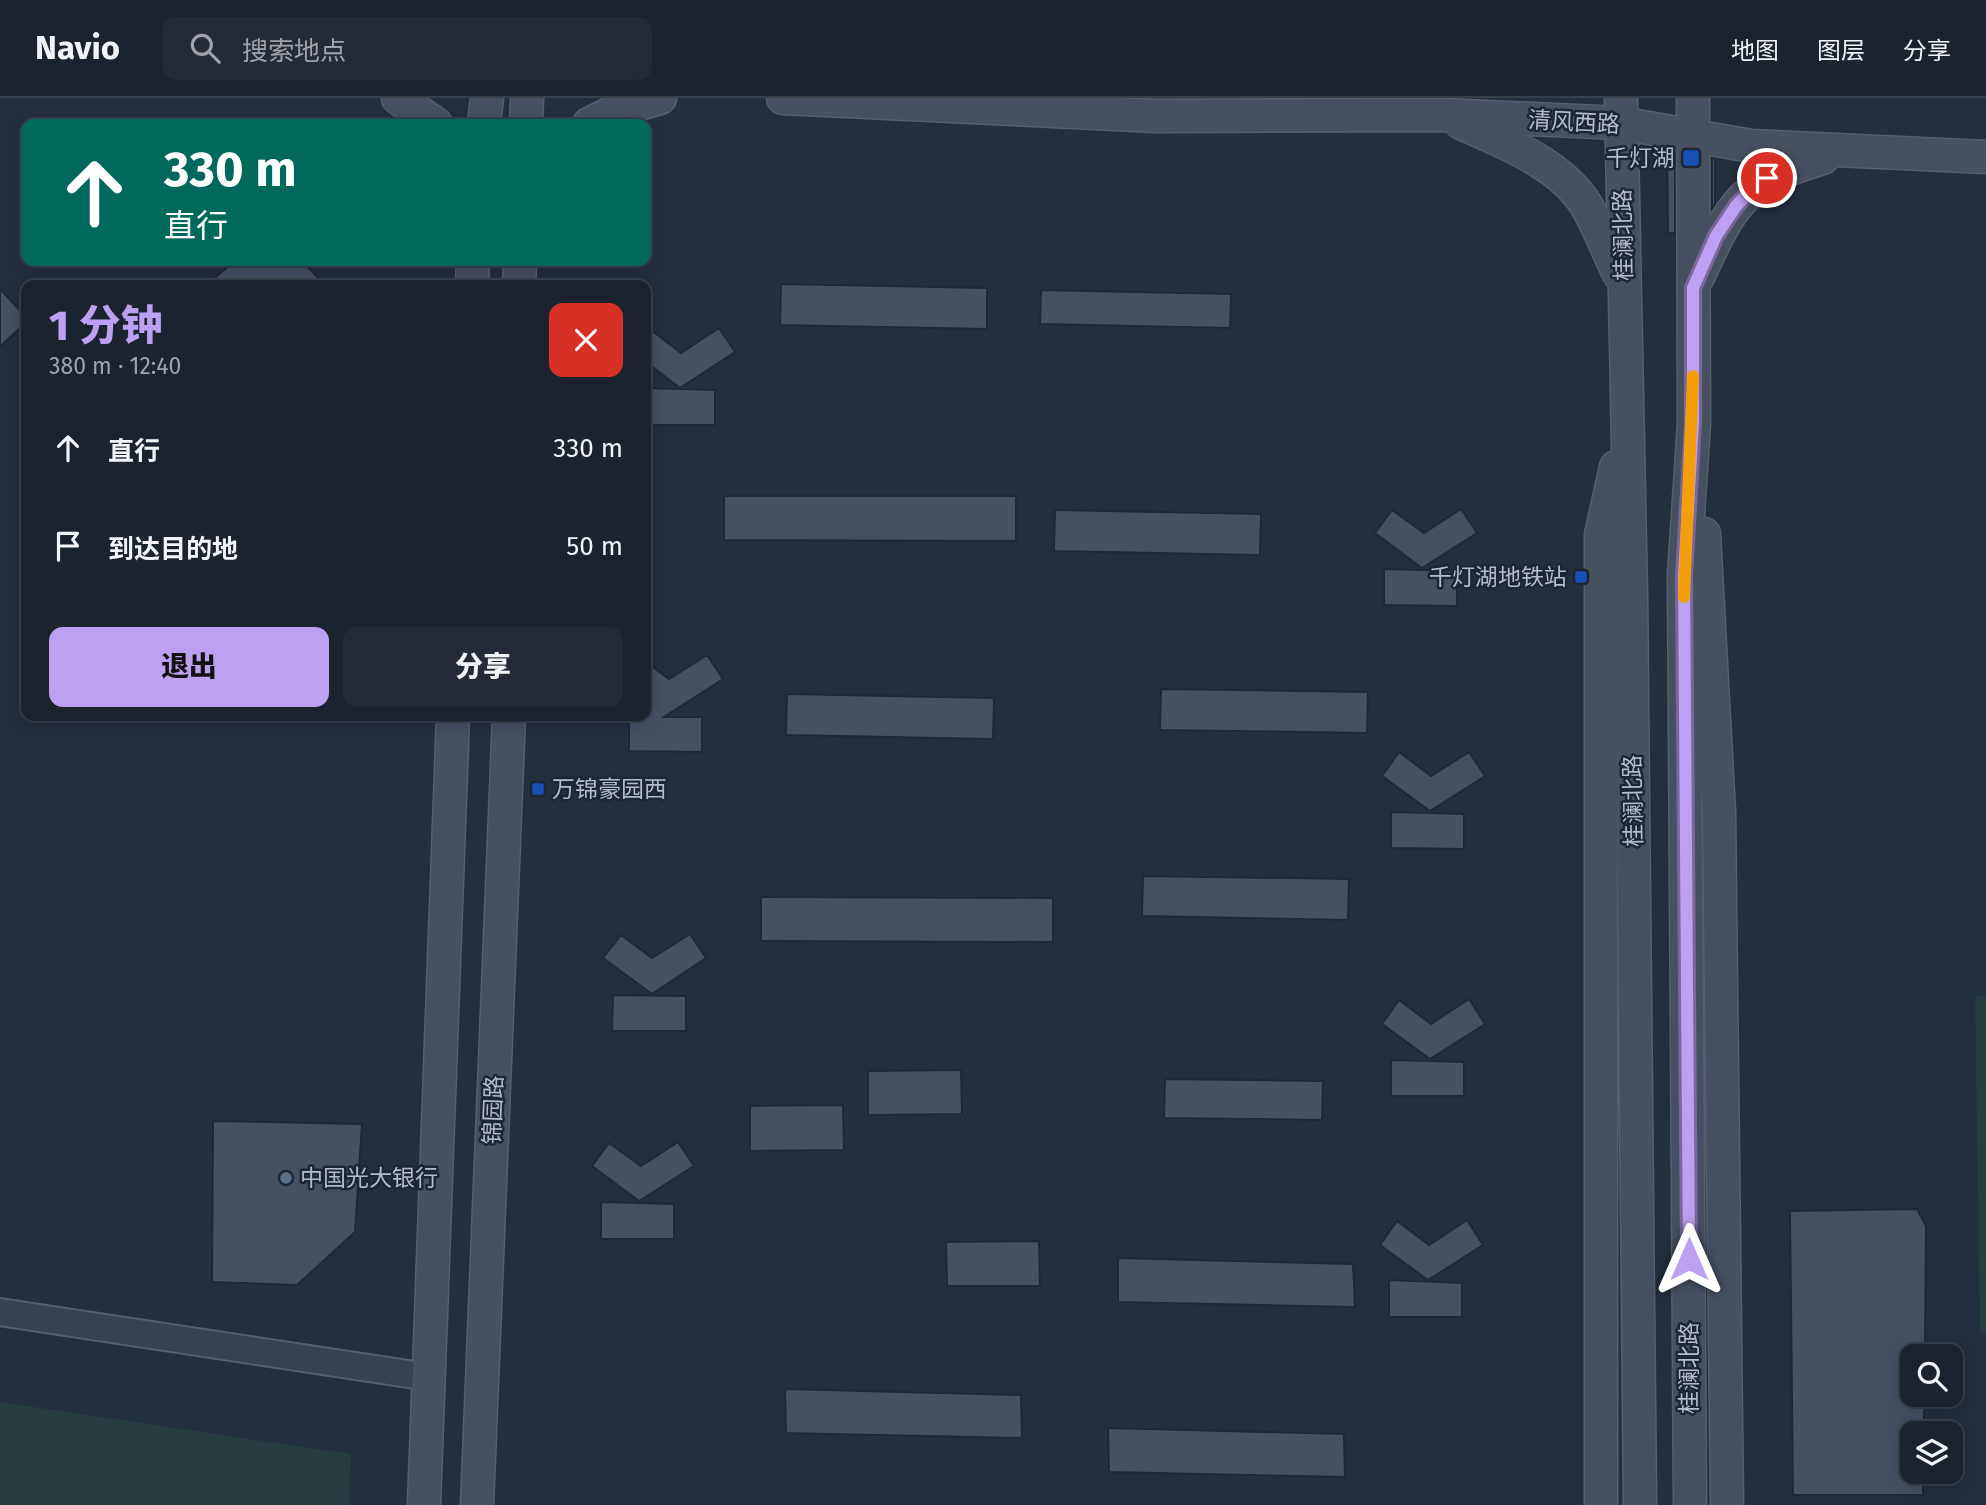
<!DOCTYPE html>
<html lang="zh">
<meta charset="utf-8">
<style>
:root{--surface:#1b232e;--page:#242b36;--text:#f1f3f6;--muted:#a0a4aa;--line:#39404a;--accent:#bca0f2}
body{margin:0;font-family:"Fira Sans","Noto Sans SC",sans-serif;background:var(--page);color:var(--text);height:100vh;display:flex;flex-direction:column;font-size:26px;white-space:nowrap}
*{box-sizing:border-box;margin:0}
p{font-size:23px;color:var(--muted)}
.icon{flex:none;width:38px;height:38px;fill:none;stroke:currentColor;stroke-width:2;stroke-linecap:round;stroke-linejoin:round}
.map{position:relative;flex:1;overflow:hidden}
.side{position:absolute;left:21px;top:182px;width:630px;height:441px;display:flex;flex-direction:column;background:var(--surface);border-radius:14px;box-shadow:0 4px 18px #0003,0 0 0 2px var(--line)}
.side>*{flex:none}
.guide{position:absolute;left:21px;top:21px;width:630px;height:147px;border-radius:14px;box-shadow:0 4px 18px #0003,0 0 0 2px var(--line);background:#00695c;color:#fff;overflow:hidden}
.tools{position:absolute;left:1900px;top:1246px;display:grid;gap:14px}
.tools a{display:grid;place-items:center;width:63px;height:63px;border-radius:14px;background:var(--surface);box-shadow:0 4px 18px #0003,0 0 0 2px var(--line);font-size:35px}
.pin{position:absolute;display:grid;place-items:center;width:60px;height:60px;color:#fff;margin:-30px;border:4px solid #fff;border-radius:50%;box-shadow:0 2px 7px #0007}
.me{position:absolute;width:77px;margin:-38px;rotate:0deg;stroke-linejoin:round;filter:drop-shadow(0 0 5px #0008)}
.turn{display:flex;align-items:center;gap:24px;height:147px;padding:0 28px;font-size:32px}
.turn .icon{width:91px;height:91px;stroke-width:2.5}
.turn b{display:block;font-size:49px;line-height:60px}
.round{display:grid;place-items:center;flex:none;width:74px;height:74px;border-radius:14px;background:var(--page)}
.overview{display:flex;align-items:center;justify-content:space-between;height:119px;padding:0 28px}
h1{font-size:42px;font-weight:800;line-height:52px;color:var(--accent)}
.button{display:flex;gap:14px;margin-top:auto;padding:14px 28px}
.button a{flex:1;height:80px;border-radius:14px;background:var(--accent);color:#111;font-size:28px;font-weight:800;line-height:80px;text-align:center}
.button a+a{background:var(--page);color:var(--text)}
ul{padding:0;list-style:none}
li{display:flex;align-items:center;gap:21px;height:98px;padding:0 28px}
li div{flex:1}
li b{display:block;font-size:26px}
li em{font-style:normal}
header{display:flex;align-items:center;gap:42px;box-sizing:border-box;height:98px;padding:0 35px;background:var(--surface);border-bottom:2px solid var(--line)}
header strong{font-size:33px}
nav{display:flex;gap:38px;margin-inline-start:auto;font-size:24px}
.search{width:490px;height:63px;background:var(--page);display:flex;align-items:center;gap:18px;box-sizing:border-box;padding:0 24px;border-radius:14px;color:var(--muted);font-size:26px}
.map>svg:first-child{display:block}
.green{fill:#263c3f}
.building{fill:#455162;stroke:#1f2835;stroke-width:2}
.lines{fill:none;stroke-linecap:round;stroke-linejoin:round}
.tertiary-casing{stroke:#565f6c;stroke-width:30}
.secondary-casing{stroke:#565f6c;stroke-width:35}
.tertiary{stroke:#38414e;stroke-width:26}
.secondary{stroke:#465061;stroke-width:32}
.route-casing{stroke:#7a689d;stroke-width:18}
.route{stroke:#bca0f2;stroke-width:12}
.slow{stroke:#f59e0b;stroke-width:12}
.transit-dot{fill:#1a4fb4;stroke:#1d2633;stroke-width:2.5}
.service-dot{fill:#5c6f8a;stroke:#1d2633;stroke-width:2.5}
.labels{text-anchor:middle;stroke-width:5;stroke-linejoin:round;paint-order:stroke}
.street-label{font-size:23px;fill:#b4bcc9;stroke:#1d2633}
.poi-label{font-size:23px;fill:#b4bcc9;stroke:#1d2633;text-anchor:end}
</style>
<header>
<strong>Navio</strong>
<div class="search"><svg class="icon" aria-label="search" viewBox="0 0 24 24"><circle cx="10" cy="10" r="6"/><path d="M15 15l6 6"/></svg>搜索地点</div>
<nav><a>地图</a><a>图层</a><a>分享</a></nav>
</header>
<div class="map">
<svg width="1986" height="1407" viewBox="0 0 1986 1407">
<rect width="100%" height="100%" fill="#242f3e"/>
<!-- green -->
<path class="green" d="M1975,898L1986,899V1235H1980Z
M0,1304L351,1356L349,1407H0Z"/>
<!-- building -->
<path class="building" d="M1667,52L1675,53V135H1668Z
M1712,60H1715V106L1712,112Z
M234,163H302L325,187H207Z
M781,186L987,190V231L780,227Z
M0,191L26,219V224L0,249Z
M1041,192L1231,196L1230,230L1040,226Z
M646,228L681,255L719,230L735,254L680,290L646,264Z
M646,290L715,292V327H646Z
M724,398H1016V443L724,442Z
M1461,411L1477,435L1422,470L1375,435L1392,412L1424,435Z
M1055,412L1261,416L1260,457L1054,453Z
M1384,471L1457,473V508L1384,507Z
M707,557L723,581L664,619H702V654L629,653V618H646V564L669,581Z
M1161,591L1368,594L1367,635L1160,632Z
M787,596L994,600L993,641L786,637Z
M1399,654L1431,678L1469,654L1485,678L1430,713L1382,678Z
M1391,714L1464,716V751L1391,750Z
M1143,778L1349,781L1348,822L1142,818Z
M761,799L1053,800V844L761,843Z
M690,836L706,860L652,896L603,860L621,837L652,860Z
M613,897L686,898V933H612Z
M1469,901L1485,926L1430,961L1382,926L1399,902L1431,926Z
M1391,962L1464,964V998H1391Z
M961,972L962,1016L868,1017V973Z
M1165,981L1323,983L1322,1022L1164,1020Z
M843,1007L844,1052L750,1053V1008Z
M213,1023L362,1026L355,1134L297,1187L212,1184Z
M678,1044L694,1068L639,1103L592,1068L609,1045L641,1068Z
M601,1104L674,1106V1141H601Z
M1917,1111L1926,1128L1925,1258H1913V1297H1924V1335H1913V1374H1923V1397H1793L1790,1113Z
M1467,1122L1483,1147L1428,1182L1380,1147L1397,1123L1429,1147Z
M1039,1143L1040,1188H947L946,1144Z
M1118,1160L1353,1166L1355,1209L1118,1204Z
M1389,1182L1462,1185V1219H1389Z
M785,1291L1021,1297L1022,1340L786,1335Z
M1108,1330L1344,1336L1345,1379L1109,1374Z"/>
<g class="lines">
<!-- tertiary casing -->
<g class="tertiary-casing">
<path id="tertiary" d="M0,1214L428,1279"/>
</g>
<!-- secondary casing -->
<g class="secondary-casing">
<path id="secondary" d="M398,0L436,26
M783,0L1156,18L1444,17L1620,25L1751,48L1986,59
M1621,0L1631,496L1640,1407
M1461,25C1504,44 1561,66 1586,107C1599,129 1608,154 1619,176
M484,26L487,0
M526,26L527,0
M589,26L613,14L660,0
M1698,179C1732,105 1742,84 1823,60
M472,187L473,163
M519,187L520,163
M1704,436L1719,714L1727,1407
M424,1407L453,618
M477,1407L509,618
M1601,1407V437L1616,369
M1690,1407L1684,477L1694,325L1693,0"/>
</g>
<!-- tertiary -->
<use href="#tertiary" class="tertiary"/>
<!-- secondary -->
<use href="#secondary" class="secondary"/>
</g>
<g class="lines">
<!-- route casing -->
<g class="route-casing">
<path id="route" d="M1689,1161L1684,477L1693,325V190L1716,138L1736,108L1755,88L1767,80"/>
</g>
<!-- route -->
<use href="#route" class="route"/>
<!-- slow -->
<path class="slow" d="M1684,499L1693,278"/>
</g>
<!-- markers -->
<g class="transit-dot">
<rect x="1682" y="51" width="18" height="18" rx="3.5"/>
<rect x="1574" y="472" width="14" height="14" rx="3.5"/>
<rect x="531" y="684" width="14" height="14" rx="3.5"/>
</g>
<circle class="service-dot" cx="286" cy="1080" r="7"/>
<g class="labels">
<!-- street labels -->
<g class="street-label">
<text transform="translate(1574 24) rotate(3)" y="8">清风西路</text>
<text transform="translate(1623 137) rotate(-91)" y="8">桂澜北路</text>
<text transform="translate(1633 703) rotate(-91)" y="8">桂澜北路</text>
<text transform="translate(493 1012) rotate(-88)" y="8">锦园路</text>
<text transform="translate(1689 1270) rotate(-90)" y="8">桂澜北路</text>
</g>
<!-- poi labels -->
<g class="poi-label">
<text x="1675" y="68">千灯湖</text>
<text x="1567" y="487">千灯湖地铁站</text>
<text x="552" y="699" text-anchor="start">万锦豪园西</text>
<text x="300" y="1088" text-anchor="start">中国光大银行</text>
</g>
</g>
</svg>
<div class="tools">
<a><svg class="icon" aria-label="search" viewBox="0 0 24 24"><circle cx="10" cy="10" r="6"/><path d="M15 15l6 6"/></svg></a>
<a><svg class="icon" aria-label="layers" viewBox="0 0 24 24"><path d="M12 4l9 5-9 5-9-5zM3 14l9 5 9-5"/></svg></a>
</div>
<div class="pin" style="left:1767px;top:80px;background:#d93025"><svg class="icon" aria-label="arrive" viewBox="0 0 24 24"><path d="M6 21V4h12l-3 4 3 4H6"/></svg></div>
<svg class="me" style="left:1689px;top:1161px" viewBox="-20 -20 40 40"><path d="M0-17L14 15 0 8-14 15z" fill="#bca0f2" stroke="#fff" stroke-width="4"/></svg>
<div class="guide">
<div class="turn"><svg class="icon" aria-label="ahead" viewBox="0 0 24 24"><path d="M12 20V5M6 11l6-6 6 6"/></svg><div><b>330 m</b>直行</div></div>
</div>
<section class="side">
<div class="overview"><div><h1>1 分钟</h1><p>380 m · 12:40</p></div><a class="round" style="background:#d93025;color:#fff"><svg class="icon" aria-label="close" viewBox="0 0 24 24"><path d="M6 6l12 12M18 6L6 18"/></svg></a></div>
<ul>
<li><svg class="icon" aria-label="ahead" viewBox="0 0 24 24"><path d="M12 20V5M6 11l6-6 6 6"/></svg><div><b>直行</b></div><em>330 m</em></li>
<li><svg class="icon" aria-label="arrive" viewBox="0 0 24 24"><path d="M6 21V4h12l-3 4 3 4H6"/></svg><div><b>到达目的地</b></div><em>50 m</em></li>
</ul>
<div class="button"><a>退出</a><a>分享</a></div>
</section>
</div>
